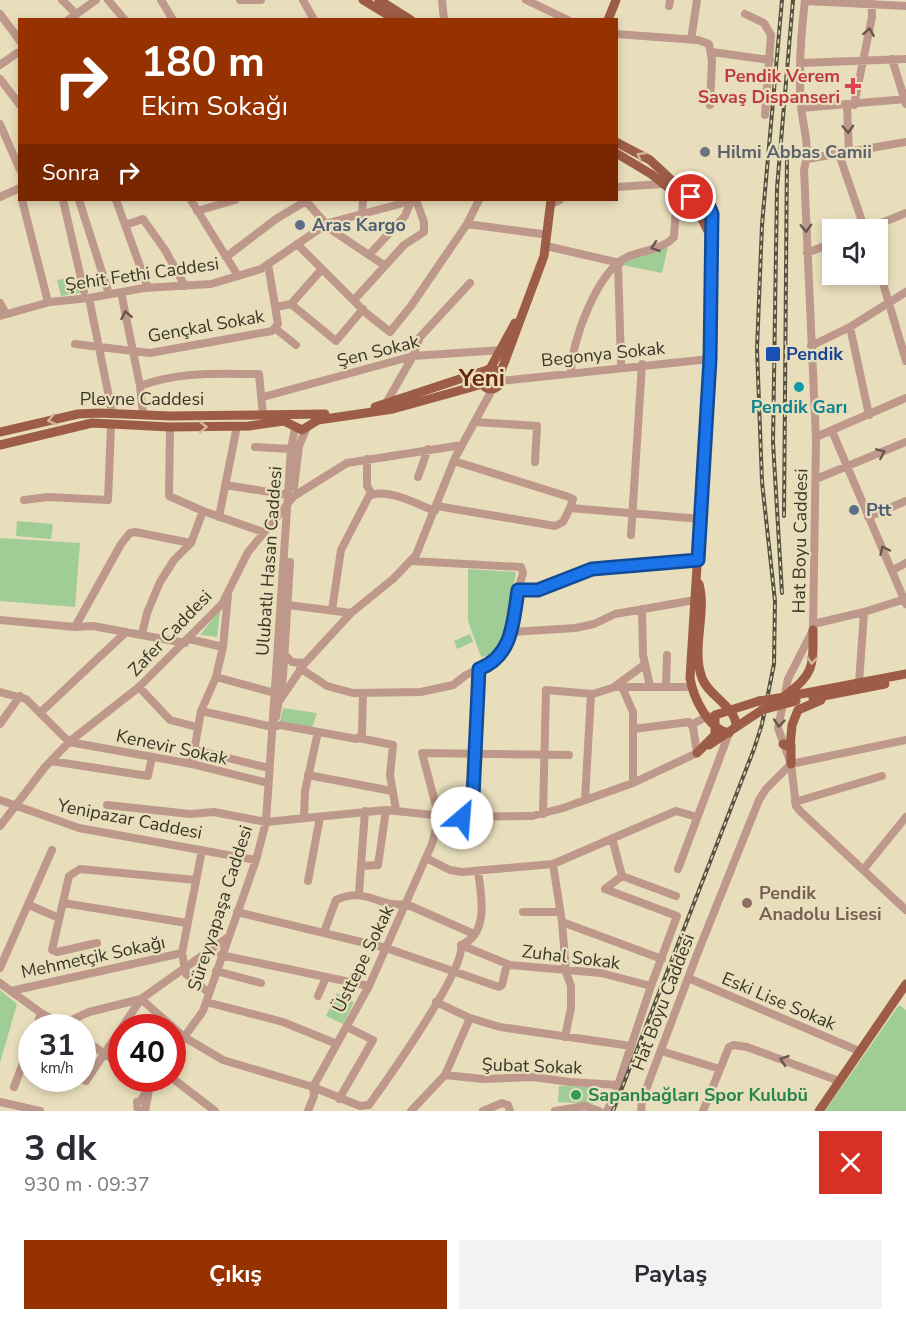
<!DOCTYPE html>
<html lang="tr">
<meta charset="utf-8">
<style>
:root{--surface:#fff;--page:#f2f2f3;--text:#2b2b33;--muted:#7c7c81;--accent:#963100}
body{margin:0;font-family:"Nunito Sans",sans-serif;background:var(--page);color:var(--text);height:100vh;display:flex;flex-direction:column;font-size:22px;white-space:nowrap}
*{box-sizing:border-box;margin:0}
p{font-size:20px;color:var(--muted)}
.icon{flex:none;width:33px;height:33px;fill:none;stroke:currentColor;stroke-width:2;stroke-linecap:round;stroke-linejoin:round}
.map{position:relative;height:1111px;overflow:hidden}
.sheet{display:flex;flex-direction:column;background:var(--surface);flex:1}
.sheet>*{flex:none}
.banner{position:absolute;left:18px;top:18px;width:600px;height:183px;border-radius:0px;box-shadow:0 3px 9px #0003;background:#963100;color:#fff;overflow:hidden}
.buttons{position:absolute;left:822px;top:219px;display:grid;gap:12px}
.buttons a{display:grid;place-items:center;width:66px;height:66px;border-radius:0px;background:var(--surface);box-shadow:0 3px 9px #0003;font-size:30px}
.speed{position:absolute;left:18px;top:1014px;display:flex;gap:12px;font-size:30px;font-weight:700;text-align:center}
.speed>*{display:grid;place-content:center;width:78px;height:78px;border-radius:50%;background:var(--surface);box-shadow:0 3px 9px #0003;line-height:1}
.speed small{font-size:15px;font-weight:400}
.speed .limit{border:9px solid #d22;background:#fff;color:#111}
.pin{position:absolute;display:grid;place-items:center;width:51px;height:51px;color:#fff;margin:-26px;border:3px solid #fff;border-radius:50%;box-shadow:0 2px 6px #0007}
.me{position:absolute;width:66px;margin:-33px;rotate:27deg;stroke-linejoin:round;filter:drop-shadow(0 0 4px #0008)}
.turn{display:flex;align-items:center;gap:21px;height:126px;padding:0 24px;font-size:27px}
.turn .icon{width:78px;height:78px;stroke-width:2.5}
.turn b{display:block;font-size:42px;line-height:51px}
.then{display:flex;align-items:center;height:57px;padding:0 24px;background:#0003;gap:12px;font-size:22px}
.round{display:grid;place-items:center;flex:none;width:63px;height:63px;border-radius:0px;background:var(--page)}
.headline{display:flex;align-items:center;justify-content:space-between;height:102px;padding:0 24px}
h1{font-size:36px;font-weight:700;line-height:45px}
.button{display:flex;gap:12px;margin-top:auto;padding:12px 24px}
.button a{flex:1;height:69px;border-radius:0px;background:var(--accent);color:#fff;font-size:24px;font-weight:700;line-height:69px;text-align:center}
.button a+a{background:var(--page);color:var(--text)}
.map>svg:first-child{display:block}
.green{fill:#a0cc96}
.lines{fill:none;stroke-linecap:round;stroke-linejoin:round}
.minor{stroke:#be988b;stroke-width:8}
.major{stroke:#9d5c45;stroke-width:9}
.rail-casing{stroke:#575241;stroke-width:4}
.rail{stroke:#e8debb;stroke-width:1.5;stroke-dasharray:4.5;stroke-linecap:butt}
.major-bridge{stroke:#9d5c45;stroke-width:9}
.oneway{stroke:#68584b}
.oneway2{stroke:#d2b798}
.route-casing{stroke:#114b97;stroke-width:15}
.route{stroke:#1a73e8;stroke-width:10}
.health-dot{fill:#e0444e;stroke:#e8debb;stroke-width:2}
.worship-dot{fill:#6b7280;stroke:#e8debb;stroke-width:2}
.service-dot{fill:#5c6f8a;stroke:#e8debb;stroke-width:2}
.transit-dot{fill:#1a4fb4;stroke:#e8debb;stroke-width:2}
.culture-dot{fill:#0f9aa8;stroke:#e8debb;stroke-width:2}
.education-dot{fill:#8d6e63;stroke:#e8debb;stroke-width:2}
.leisure-dot{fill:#2e9e5b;stroke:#e8debb;stroke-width:2}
.labels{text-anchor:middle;stroke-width:4.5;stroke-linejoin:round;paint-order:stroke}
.health-label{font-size:18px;font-weight:bold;fill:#be3a42;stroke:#e8debb;text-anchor:end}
.worship-label{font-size:18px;font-weight:bold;fill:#5b616d;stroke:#e8debb;text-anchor:start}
.service-label{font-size:18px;font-weight:bold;fill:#4e5e75;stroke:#e8debb;text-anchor:start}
.street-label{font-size:18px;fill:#3a3628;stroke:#e8debb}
.transit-label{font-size:18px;font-weight:bold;fill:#164399;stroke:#e8debb;text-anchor:start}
.culture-label{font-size:18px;font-weight:bold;fill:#0d838f;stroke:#e8debb}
.education-label{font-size:18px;font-weight:bold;fill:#785e54;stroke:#e8debb;text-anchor:start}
.leisure-label{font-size:18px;font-weight:bold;fill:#27864d;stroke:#e8debb;text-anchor:start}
.district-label{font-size:24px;font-weight:bold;fill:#67260b;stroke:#e8debb}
</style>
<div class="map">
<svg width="906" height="1111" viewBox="0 0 906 1111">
<rect width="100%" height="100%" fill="#e8debb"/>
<!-- green -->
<path class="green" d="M668,247L662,273L622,265L623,261Z
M76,277L80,293L61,296L57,280Z
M17,521L53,524L51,539L16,536Z
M0,538L80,543L75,607L0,601Z
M468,569L516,572L507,630L494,654L481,657L468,621Z
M220,612L217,637L200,635L218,613Z
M470,634L473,642L457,649L454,641Z
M283,708L317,713L312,728L280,721Z
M0,990L17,1004L0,1063Z
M337,993L354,1002L343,1024L326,1016Z
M899,1005L906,1010V1111H825Z
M559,1086L593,1087V1104L558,1102Z"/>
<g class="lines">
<!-- minor -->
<path class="minor" d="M62,0L76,14
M108,0L125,20
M161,0L173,20
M240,0H261
M303,0L314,20
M442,0L444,20
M526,0L568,20
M805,0C801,34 798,72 801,106C803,128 811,148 804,170L816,440L813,630L788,679L778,728L791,764L796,806L800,811L906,910
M805,1L906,6
M669,6L670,0
M0,14L20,41
M745,14L764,23L771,35L765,115
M68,20L96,0
M616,34L698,40L709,44L712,61L710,105
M691,40L697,0
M712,52L770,60
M892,59L906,104
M801,63L906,59
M0,65L17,53
M0,79L20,105
M854,105L872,17L871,0
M847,106L849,152
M801,108L906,99
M0,124L20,170
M839,154L865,230
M807,159L906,142
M616,187L663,184
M0,197L20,188
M22,200L48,302
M63,200L84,291
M79,200L109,294
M116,200L148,288
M191,200L238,276
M305,200L326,224
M551,204L560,200
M197,211L235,200
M362,214L363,200
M467,224L479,200
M125,225L143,219L165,250L185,286
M324,225L384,265
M864,230L906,213
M297,244L366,313L390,332L411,306L467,224L542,234
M546,246L620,263
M807,253L832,243
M369,255L405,216L411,201
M226,257L276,219L306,201
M618,264L621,363
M878,266L906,361
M121,292L140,386L143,414
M89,298L112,412
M354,300L404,245L424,232V222L416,200
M0,303L6,314
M291,304L322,269
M276,307L291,304L336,341L363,309
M0,316L50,302L89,298L144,288L211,284L261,269L328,223L415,200
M850,327L869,415
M276,329L296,345
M75,344L150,353L272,331L278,324L268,264
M811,346L850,327L906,292
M571,372C571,341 598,271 627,257C641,251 664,249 674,237L677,194
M501,381L710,359
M140,386C180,371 218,374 259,374L263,415
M263,397L413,356L502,350
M385,405L413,356L420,337L470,283
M475,422L537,426L535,462
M170,427L169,496L203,511L263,532
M832,431L906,604
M816,437L906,398
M255,447L291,449
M367,459V486L372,494
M454,461L569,497L573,499L570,508L701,519
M418,477L428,449
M816,479L906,442
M225,485L289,495
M294,487L299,446L307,427
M24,500L48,497L108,500L111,426
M437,506L555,526L563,522L570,508
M219,517L237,426
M868,517L906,501
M631,535L642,364
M412,561L521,567L523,573L518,590H538L592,569L698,560
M893,570L906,563
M288,605L351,613
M642,609L643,655L650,686
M332,610L341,550L369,496C387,487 418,505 435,511
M0,620L75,627L93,626L185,643
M813,624L864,612L905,599
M75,627L121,544L130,533L135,532L191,543
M512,632L575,628L594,624L615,614L695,600
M142,634L147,613L160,582L174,560L191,543L203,511
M189,639L223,647L216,677L201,711L192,764
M223,647L228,595
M285,655L292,662L305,663
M300,668L327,686L353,693L421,692L453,685L466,675L495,661L504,650L512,633L518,590
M216,677L275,693
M859,683L864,612
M666,686L667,655
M139,687L170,720L197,727
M614,687L644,665
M622,687L633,712V783
M0,692L26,699L69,742L192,764L268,783
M280,700L305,663L351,613L393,579L416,555L455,458L493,388
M201,711L273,727L280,725L357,739L362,734L363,693
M40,713L126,632
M276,717L283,677L290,562
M0,724L20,696
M691,725L708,716
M359,738L393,745L390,775L396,810
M195,750L269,768
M51,761L148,776L152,757
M791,764L906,740
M308,775L392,791
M0,800L79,828L256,860
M585,800L591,694
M795,802L882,776
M107,805L190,814L214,812L266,822L386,810L453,817L532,816L563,808L633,783L697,753L693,727L689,722L633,729
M543,814L546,690L593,694L615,687H691
M304,817L305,791L318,732
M472,818L479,669
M0,826L45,767L69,742L139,687L222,604L248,552L294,496L347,463L462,445
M612,838L622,876L676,896
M202,850L182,953L186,974L209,993
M426,858L450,870L462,872L553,864L676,811L697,817
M553,864L562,922L566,972L571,986V1008L565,1037
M361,866L378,865L386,810
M678,869L729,733
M863,870L906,817
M308,881L320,817
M359,893L365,811
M63,903L187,923
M29,905L59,918
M237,912L386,948L499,987L502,985L507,964
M523,912H560
M562,922L662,959
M324,932L336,900C367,886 378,908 406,904L474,934
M97,943L57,952L52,950L69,876L80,869L196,880
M461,945L510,965L601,973L651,986L677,916L605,889L622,876
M221,955L369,986
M0,968L52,850
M216,971L261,983
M688,978L859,1051
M0,983L41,1013L68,1028
M11,991L182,953
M318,996L326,977
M206,1002L283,1022L337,1044
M436,1002L470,1018L500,1027L631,1046
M63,1024L89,1012L141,999L227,938
M36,1028L41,1013
M82,1038L122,1066
M661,1051L720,1069
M172,1054L203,1011L256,860L266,822L291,449L295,428
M445,1075L483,1079L533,1077L570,1082L618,1085
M80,1078L86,1081L141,999L184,1037L223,1060L313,1087L360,1106L369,1105C387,1080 466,969 461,945C490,933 481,895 478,871
M141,1078L150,1085
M172,1078L215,1111
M14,1087L32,1039
M339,1099L373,1040L347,1027
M141,1100L155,1078
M0,1102L40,1111
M138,1111L137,1102L145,1100
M145,1111L150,1085
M308,1111L314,1096L313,1087L369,986L432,844L439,817L422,753L569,755
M411,1111L445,1075L470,1018
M483,1111L502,1103L508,1105L510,1111
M555,1111L585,1106L599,1111
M607,1111L617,1088L651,986
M641,1111L642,1100L696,957L759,800L766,789L791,764
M703,1111L729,1047L734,1045L747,1047L839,1081"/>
<!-- major -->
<path class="major" d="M363,0L396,20
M379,0L411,20
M608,20L616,0
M616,142L650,160L679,187L707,204
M616,153L651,174L698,211L710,235
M707,204L712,214L710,359L690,678C693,697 708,729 729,733
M490,369L515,323
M481 379a10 10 0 1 1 20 0a10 10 0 1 1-20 0Z
M500,374L544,256L551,200
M375,407L484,371
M0,432L78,414L99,413L170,416L325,414
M0,445L92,423L170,427L249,426L284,421L302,430L318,420L393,409L483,384
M699,584C707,614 691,648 702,678C708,696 737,707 736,727
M786,695C815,674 813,664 813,630
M785,697L906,674
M813,698L885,684
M783,744L790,747L792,725L798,710L821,700
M709,745L762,710
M697,753L715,735V715L759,701
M791,764V745
M819,1111L906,984"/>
<!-- rail casing -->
<g class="rail-casing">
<path id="rail" d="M784,516L787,153
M782,593L773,442L777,188L793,0
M613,1111L754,749L762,724L774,664L775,601L762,482L757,349L762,225L782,0"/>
</g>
<!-- rail -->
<use href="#rail" class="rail"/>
<!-- major-bridge -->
<path class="major-bridge" d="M759,701L785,697
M762,710L796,701"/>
</g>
<!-- one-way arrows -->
<defs><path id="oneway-chevron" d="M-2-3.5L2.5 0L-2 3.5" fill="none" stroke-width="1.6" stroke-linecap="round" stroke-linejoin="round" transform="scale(1.5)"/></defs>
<g class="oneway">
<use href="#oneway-chevron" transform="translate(869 32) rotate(-80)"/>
<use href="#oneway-chevron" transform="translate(848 129) rotate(87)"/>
<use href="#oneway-chevron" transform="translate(806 228) rotate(88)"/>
<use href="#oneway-chevron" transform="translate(655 247) rotate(161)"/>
<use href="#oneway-chevron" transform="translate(126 315) rotate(-101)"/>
<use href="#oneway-chevron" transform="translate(881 453) rotate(-23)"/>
<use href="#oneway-chevron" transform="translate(884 550) rotate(-115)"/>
<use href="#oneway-chevron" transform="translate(779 723) rotate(96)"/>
<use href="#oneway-chevron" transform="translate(784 1060) rotate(-161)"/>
</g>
<g class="oneway2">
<use href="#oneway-chevron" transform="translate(641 156) rotate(-150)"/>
<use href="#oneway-chevron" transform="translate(52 420) rotate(167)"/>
<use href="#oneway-chevron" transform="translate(203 427) rotate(-1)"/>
<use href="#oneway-chevron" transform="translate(812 660) rotate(95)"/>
</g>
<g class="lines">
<!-- route casing -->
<g class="route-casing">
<path id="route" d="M462,818H472L479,669C513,656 513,622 518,590H538L592,569L698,560L710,359L712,214C709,204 702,198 691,197"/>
</g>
<!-- route -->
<use href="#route" class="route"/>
</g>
<!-- markers -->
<path class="health-dot" d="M850 77h6v6h6v6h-6v6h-6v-6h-6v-6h6z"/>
<circle class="worship-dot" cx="705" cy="152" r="6"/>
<g class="service-dot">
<circle cx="300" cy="225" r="6"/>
<circle cx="854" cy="510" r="6"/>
</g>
<rect class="transit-dot" x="765" y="346" width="16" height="16" rx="3"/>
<circle class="culture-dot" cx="799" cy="387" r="6"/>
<circle class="education-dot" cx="747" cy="903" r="6"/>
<circle class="leisure-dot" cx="576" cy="1095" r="6"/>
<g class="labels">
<!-- health labels -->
<g class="health-label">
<text x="840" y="82">Pendik Verem<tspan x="840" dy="21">Savaş Dispanseri</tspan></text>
</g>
<!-- worship labels -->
<g class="worship-label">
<text x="717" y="158">Hilmi Abbas Camii</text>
</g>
<!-- service labels -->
<g class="service-label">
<text x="312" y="231">Aras Kargo</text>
<text x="866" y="516">Ptt</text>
</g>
<!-- street labels -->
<g class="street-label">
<text transform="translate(142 274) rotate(-8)" y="6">Şehit Fethi Caddesi</text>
<text transform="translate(206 326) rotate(-10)" y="6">Gençkal Sokak</text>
<text transform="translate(378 351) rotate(-14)" y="6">Şen Sokak</text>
<text transform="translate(603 354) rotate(-6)" y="6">Begonya Sokak</text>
<text x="142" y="405">Plevne Caddesi</text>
<text transform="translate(800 541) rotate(-89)" y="6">Hat Boyu Caddesi</text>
<text transform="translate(269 561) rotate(-86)" y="6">Ulubatlı Hasan Caddesi</text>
<text transform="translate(170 633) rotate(-46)" y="6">Zafer Caddesi</text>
<text transform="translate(172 747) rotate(12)" y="6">Kenevir Sokak</text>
<text transform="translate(130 819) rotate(11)" y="6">Yenipazar Caddesi</text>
<text transform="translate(220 908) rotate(-72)" y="6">Süreyyapaşa Caddesi</text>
<text transform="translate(93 957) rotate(-12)" y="6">Mehmetçik Sokağı</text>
<text transform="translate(571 957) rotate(7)" y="6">Zuhal Sokak</text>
<text transform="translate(363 959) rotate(-64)" y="6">Üsttepe Sokak</text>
<text transform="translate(779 1001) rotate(23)" y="6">Eski Lise Sokak</text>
<text transform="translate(663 1002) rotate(-69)" y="6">Hat Boyu Caddesi</text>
<text transform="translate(532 1066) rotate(2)" y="6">Şubat Sokak</text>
</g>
<!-- transit labels -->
<g class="transit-label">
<text x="786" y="360">Pendik</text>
</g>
<!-- culture labels -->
<g class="culture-label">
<text x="799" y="413">Pendik Garı</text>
</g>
<!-- education labels -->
<g class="education-label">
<text x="759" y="899">Pendik<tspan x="759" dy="21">Anadolu Lisesi</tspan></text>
</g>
<!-- leisure labels -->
<g class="leisure-label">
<text x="588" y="1101">Sapanbağları Spor Kulubü</text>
</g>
<!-- district labels -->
<g class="district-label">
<text x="482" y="386">Yeni</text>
</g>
</g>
</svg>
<div class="buttons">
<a><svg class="icon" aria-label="sound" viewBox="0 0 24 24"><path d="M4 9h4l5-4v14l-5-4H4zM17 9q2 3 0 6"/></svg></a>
</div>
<div class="speed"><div>31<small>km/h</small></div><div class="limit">40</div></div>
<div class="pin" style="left:691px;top:197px;background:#d93025"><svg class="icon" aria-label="arrive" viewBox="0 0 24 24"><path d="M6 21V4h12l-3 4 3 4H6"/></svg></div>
<svg class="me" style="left:462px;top:818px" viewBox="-20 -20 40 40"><circle r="19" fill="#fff"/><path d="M0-13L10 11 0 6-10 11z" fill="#1a73e8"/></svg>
<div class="banner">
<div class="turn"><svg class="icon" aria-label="right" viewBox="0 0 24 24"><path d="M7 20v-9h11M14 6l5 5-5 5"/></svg><div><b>180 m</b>Ekim Sokağı</div></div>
<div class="then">Sonra<svg class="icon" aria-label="right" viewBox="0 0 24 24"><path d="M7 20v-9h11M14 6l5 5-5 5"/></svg></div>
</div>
</div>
<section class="sheet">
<div class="headline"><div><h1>3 dk</h1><p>930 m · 09:37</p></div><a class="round" style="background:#d93025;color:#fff"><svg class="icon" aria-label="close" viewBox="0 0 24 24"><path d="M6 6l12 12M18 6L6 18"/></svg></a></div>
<div class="button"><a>Çıkış</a><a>Paylaş</a></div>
</section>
